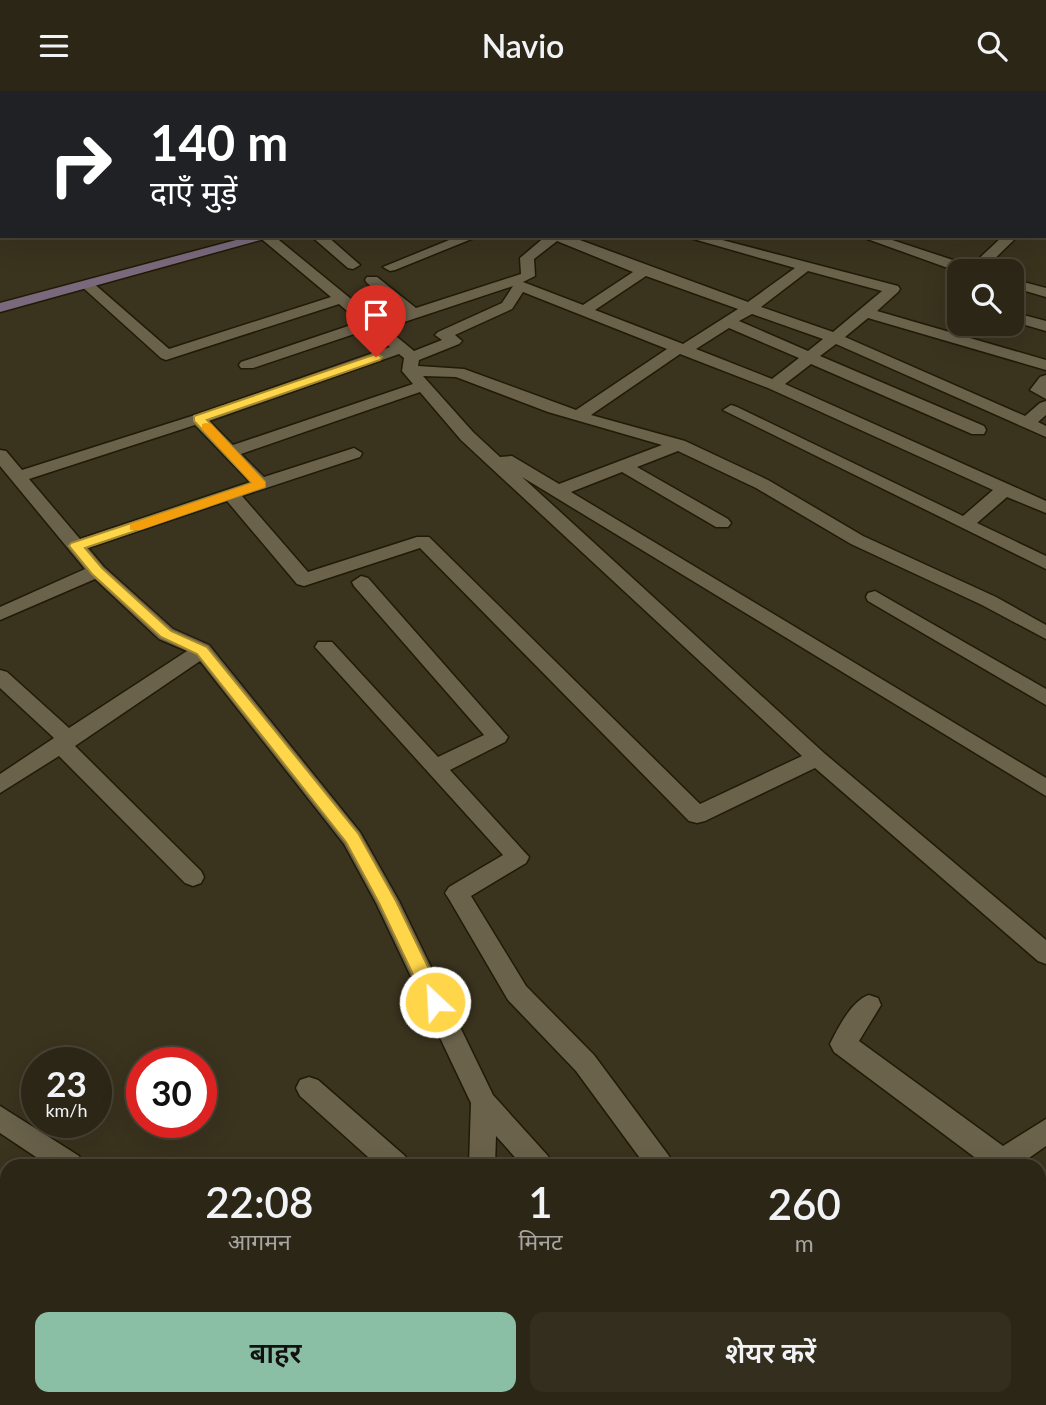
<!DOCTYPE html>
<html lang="hi">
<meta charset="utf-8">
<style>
:root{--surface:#2c2616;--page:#342e1f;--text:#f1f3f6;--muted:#a6a5a1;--line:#484335;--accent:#8abfa5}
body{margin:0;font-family:Lato,"Noto Sans Devanagari",sans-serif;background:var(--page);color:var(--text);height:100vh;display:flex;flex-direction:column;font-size:26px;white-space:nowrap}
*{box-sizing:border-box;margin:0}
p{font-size:23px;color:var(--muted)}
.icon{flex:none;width:38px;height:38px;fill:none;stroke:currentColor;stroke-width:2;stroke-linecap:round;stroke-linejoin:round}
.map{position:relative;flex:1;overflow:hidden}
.sheet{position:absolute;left:0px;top:1068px;width:1046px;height:247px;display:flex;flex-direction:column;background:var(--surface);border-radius:21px 21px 0 0;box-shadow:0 7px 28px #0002,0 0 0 2px var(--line)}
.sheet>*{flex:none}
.guide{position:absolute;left:0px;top:0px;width:1046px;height:147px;box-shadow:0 7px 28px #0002,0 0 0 2px var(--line);background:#202124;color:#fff;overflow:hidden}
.buttons{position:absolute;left:947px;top:168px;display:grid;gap:14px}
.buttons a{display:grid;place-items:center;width:77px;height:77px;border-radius:14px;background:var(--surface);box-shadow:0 7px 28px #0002,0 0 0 2px var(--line);font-size:35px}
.speed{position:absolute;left:21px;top:956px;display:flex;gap:14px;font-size:35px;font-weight:700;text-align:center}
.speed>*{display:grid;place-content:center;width:91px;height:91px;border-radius:50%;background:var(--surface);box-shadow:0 7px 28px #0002,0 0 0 2px var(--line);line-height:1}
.speed small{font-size:18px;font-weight:400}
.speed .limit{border:10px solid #d22;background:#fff;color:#111}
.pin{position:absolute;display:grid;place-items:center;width:60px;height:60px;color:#fff;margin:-72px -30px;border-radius:50% 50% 50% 0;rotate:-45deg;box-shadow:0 0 7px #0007}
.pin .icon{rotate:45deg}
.me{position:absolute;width:77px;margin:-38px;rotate:335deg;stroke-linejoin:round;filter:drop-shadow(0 0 5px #0008)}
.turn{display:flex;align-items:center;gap:24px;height:147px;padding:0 35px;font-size:32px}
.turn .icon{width:91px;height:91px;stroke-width:2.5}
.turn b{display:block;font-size:49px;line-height:60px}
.eta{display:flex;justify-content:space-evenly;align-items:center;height:119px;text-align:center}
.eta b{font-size:42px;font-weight:600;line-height:49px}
.action{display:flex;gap:14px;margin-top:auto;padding:14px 35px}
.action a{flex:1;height:80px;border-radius:14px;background:var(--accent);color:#111;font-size:28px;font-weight:600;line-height:80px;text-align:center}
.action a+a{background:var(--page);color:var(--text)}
header{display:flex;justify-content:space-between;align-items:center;height:91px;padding:0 35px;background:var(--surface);font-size:32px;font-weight:600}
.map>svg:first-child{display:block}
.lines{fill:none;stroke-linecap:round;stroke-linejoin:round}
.street-casing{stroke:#211a06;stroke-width:3}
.secondary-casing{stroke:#211a06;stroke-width:3}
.street{fill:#6a624b;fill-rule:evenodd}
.secondary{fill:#7a697d;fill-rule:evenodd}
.route{fill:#ffd54a;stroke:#a68a30;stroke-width:2}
.slow{fill:#f59e0b}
</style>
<header><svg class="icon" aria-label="menu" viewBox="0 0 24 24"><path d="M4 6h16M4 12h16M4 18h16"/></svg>Navio<svg class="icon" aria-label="search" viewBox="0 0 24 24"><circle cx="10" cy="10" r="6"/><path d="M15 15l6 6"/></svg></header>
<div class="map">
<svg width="1046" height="1314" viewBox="0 0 1046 1314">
<rect width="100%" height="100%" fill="#3a331e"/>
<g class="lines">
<!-- street casing -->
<g class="street-casing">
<path id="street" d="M23,0H36L37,2H24Z
M159,0H174L158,2Z
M346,0H361L345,2Z
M402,0H421L422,2H403Z
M432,0H445L431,2Z
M482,0H499L481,2Z
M553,0H567L568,2H554Z
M675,0H688L689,2H676Z
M743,0H758L759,2H744Z
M788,0H802L803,2H789Z
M950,0H967L968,2H951Z
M1045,20L1046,21V29L1045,28Z
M2,39V47L0,48V40Z
M1045,63H1046V72H1045Z
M0,123H2L0,132Z
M258,145H274L378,230L403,222L367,192L365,189L367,186H377L416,217L521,183L520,167L546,145H569L748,211L795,177L683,145H707L898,195L900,198L898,201L877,220L1046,269V279L868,227L845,246L1025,325L1040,312L1046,310V324L1038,331L1046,335V346L836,253L820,265L984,335L986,339L984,343H972L811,273L785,293L1046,410V422L1007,406L977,432L1046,465V478L723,319L731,314L737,316L963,425L993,399L768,297L680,263L591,324L685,350L768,389L863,445L996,506L1046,534V548L982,514L851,453L756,397L678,360L637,376L728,428L731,432L728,436H716L622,381L571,401L1046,687V705L522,386L824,662L1046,849V873L1038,870L815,677L705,730L697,732L689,730L420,457L304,495L297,493L227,410L88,457L104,476L173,538L209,554L360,741L399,810L493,1004L548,1065L552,1074H522L496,1045L495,1074H469L471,1012L376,812L344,753L200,570L75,655L201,780L204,786L201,792L193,795L185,792L59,665L0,702V683L54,647L0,597V579L7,581L69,637L187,560L159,548L95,488L0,529V516L85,478L0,375V359L6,360L22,379L192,325L390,256L369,238L253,277H241L239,274L241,271L360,231L339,213L166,269L161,267L80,194L82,191H92L169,258L331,206ZM557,150L633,181L583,214L523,191L535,185L534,168ZM808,180L882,200L833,241L761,216ZM646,185L738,218L683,253L595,219ZM513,195L502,212L438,241L435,244L442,249L414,260L386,237ZM523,201L667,258L576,319L464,278L418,275L419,269L459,253L462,250L455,244L512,218ZM752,223L823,248L808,260L739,230ZM729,237L799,267L772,288L696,258ZM399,263L404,267L402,280L413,293L233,354L209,330ZM423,285L456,286L548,321L662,354L559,393L512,365L500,366L473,341ZM420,301L461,349L802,665L700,713L429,446H417L308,481L242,405L360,366L362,362L354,357L264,386L241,363ZM195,334L250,391L80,448L29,388Z
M311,145H327L360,174L353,178L348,177Z
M459,145H479L395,179L390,180L383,176Z
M859,145H880L971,175L1003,145H1018L982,180L959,181Z
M1012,188L1046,197V206L1012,196Z
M1012,221L1046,230V240L1012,230Z
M1046,284V308L1030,299L1040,286Z
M361,485L368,487L508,646L505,651L450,679L529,766L526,772L471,805L526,895L594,964L669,1065L673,1074H645L576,980L508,909L449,808L445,802L449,796L503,764L315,556L318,551H332L438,666L484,644L354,495L352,491Z
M875,500L1046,598V614L868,510L866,506L868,502Z
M869,904L878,907L881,914L859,950L1003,1055L1046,1028V1055L1019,1074H985L834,961L830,953C838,937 852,909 869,904Z
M309,986L318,989L405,1065L409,1074H377L300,1005L296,997L300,989Z
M0,1015L79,1065L83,1074H48L0,1042Z
M1040,1222L1046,1225V1259L1040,1256Z
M298,1307H333L336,1314H301Z
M560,1307H591L594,1314H563Z
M735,1307H769L772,1314H738Z
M858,1307H892L895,1314H861Z"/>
</g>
<!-- secondary casing -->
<g class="secondary-casing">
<path id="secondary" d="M810,0H828L809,2Z
M251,145H275L0,221V212Z"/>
</g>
<!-- street -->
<use href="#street" class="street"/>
<!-- secondary -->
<use href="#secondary" class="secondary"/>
</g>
<!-- route -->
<path class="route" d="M376,263L382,266L380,269L207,329L265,391V396L85,457L102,477L171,540L207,556L358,742L396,810L445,911L442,917L435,919L429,917L379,812L346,751L197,563L161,546L92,483L69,455L71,452L252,392L194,330V325Z"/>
<!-- slow -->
<path class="slow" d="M206,332L211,333L265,391V396L140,439H130V433L252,392L202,338V333Z"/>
</svg>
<div class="buttons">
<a><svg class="icon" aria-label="search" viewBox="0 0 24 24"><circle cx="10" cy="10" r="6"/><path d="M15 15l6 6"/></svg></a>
</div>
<div class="speed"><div>23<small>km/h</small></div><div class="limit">30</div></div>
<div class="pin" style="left:376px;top:266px;background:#d93025"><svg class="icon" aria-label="arrive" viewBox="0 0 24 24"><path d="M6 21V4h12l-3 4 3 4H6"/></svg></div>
<svg class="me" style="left:435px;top:911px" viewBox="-20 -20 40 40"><circle r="17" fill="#ffd54a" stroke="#fff" stroke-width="3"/><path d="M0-11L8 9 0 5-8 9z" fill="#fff"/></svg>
<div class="guide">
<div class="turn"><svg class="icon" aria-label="right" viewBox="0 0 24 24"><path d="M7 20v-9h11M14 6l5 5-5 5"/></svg><div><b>140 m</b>दाएँ मुड़ें</div></div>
</div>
<section class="sheet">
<div class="eta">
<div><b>22:08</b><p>आगमन</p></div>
<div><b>1</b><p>मिनट</p></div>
<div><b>260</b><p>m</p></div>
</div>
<div class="action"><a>बाहर</a><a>शेयर करें</a></div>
</section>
</div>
